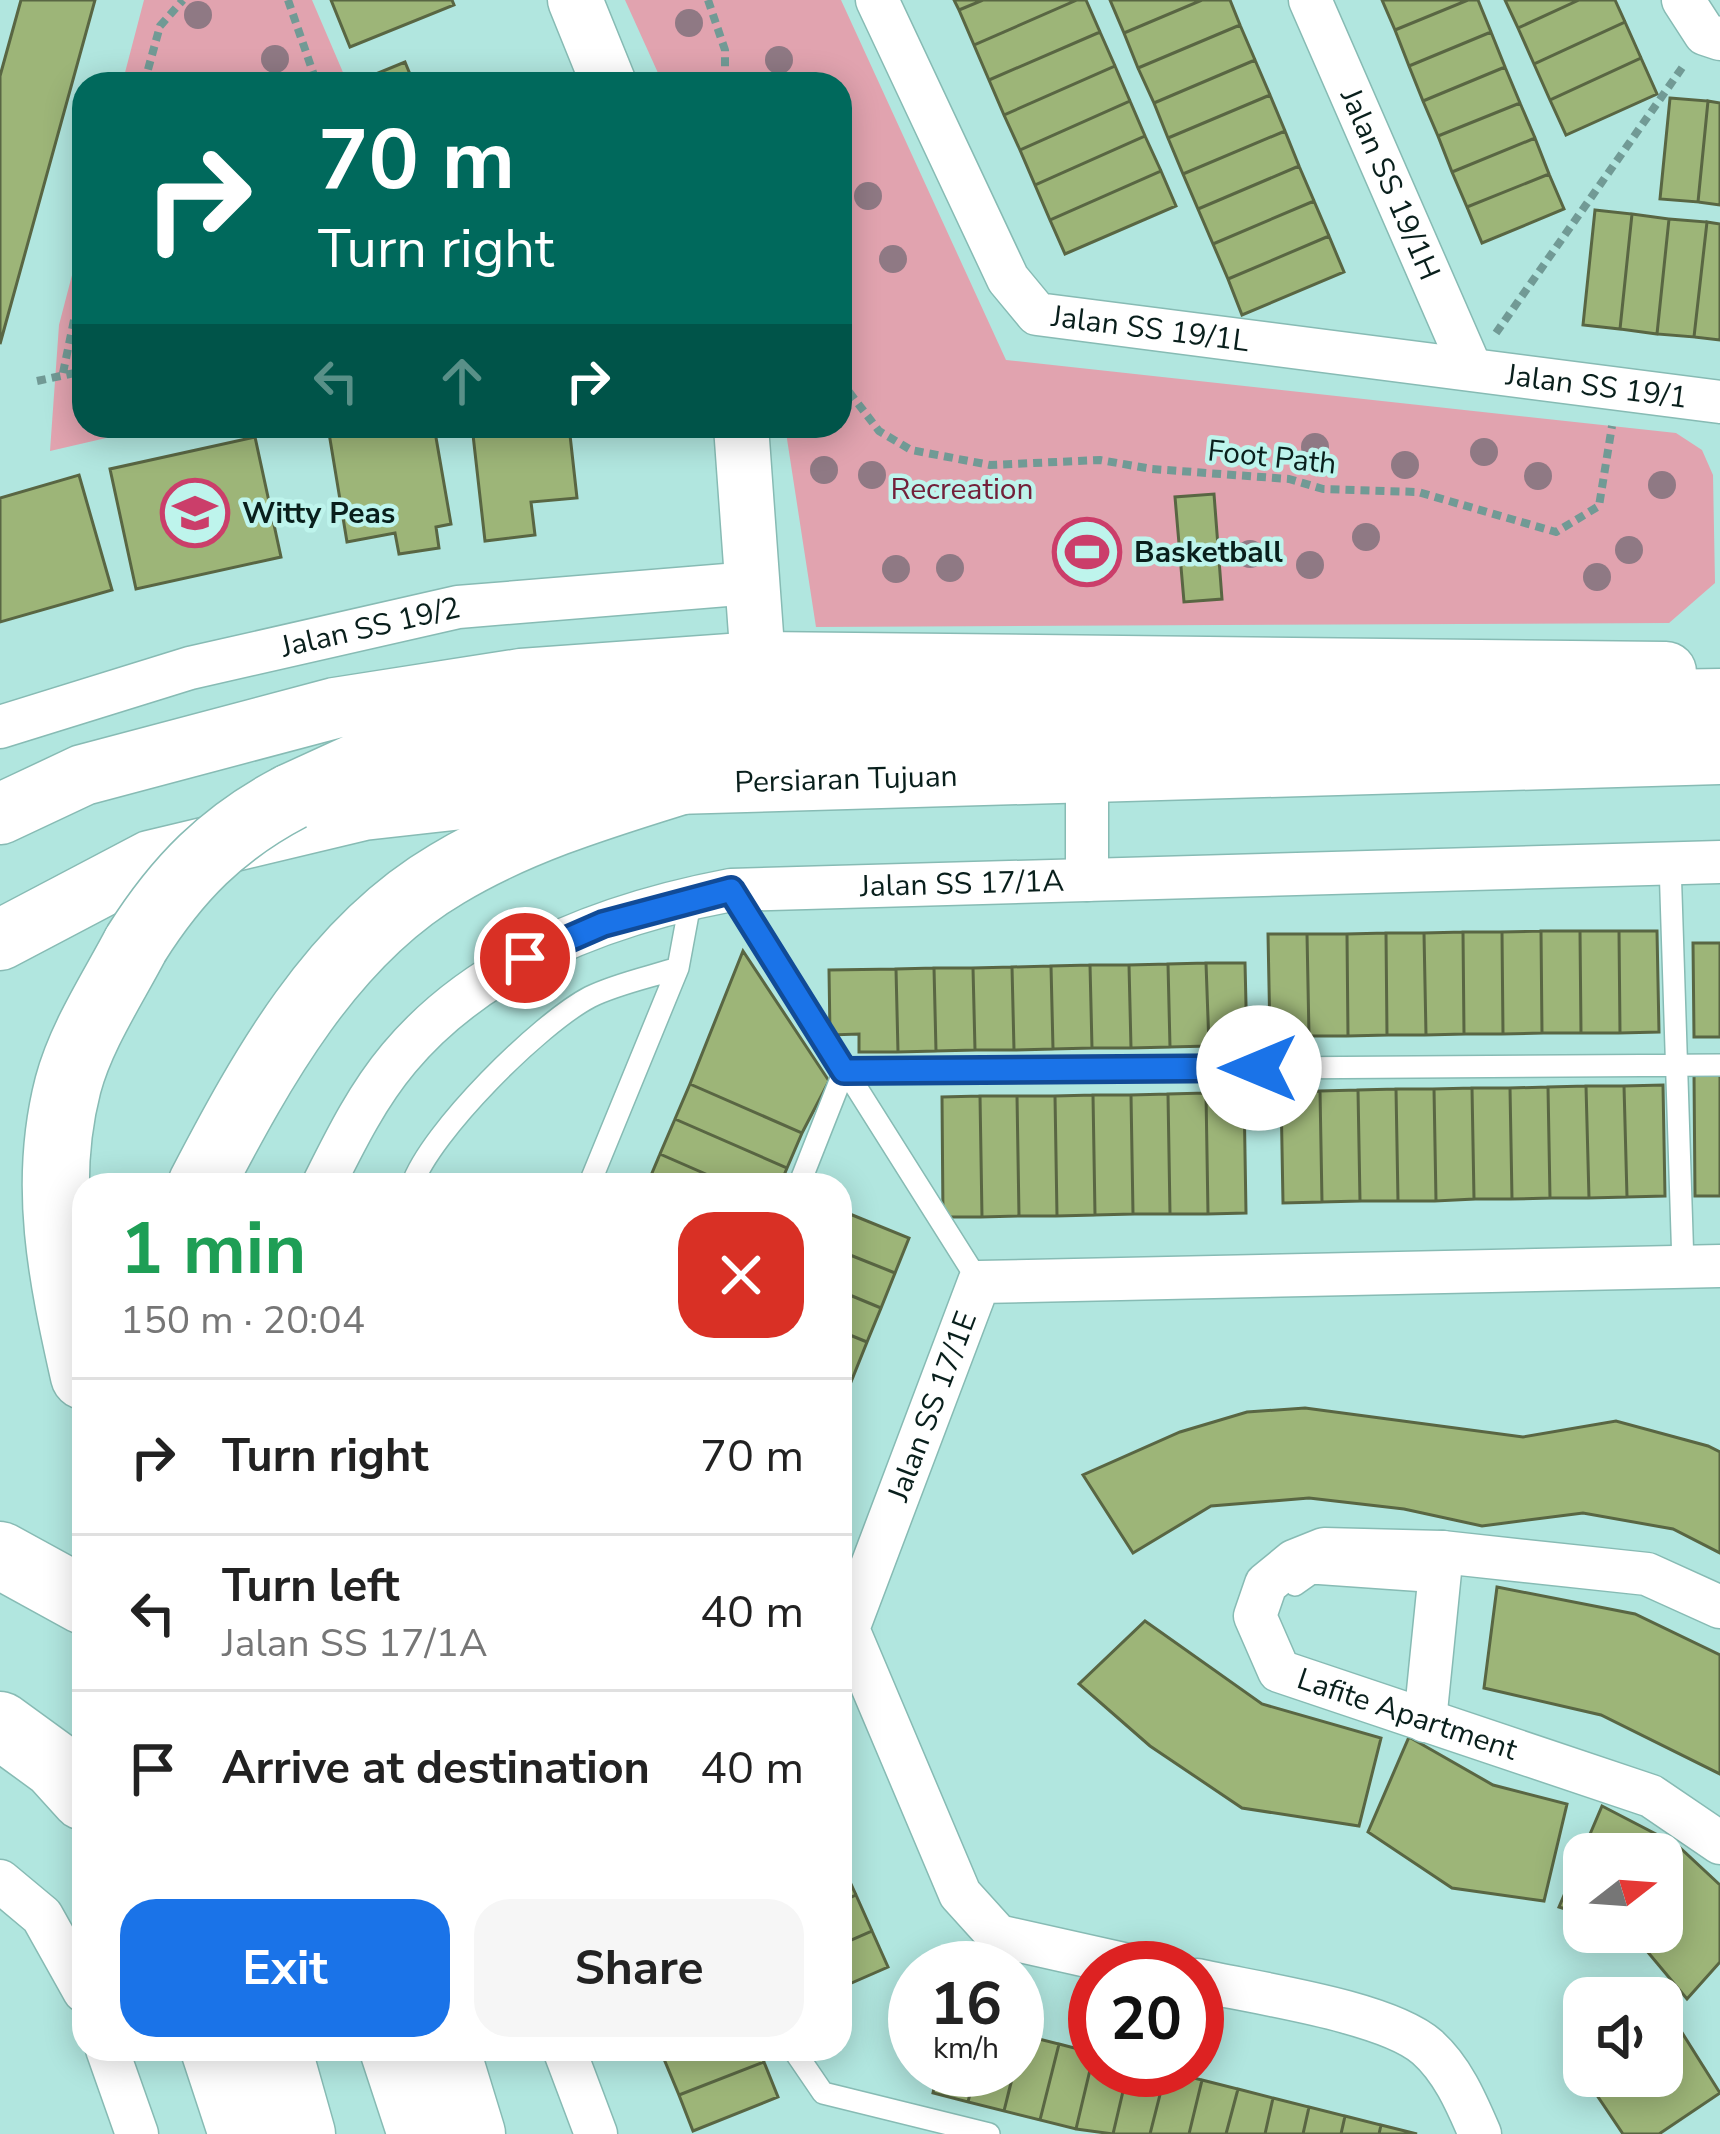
<!DOCTYPE html>
<meta charset="utf-8">
<style>
:root{--surface:#fff;--page:#f6f6f6;--text:#222;--muted:#767676;--line:#e0e0e0;--accent:#1a73e8}
body{margin:0;font-family:"Nunito Sans",sans-serif;background:var(--page);color:var(--text);height:100vh;display:flex;flex-direction:column;font-size:45px;white-space:nowrap}
*{box-sizing:border-box;margin:0}
p{font-size:39px;color:var(--muted)}
.icon{flex:none;width:66px;height:66px;fill:none;stroke:currentColor;stroke-width:2;stroke-linecap:round;stroke-linejoin:round}
.map{position:relative;flex:1;overflow:hidden}
.panel{position:absolute;left:72px;top:1173px;width:780px;height:888px;display:flex;flex-direction:column;background:var(--surface);border-radius:36px;box-shadow:0 6px 30px #0003}
.panel>*{flex:none}
.guide{position:absolute;left:72px;top:72px;width:780px;height:366px;border-radius:36px;box-shadow:0 6px 30px #0003;background:#00695c;color:#fff;overflow:hidden}
.needle{width:78px;rotate:73deg}
.buttons{position:absolute;left:1563px;top:1833px;display:grid;gap:24px}
.buttons a{display:grid;place-items:center;width:120px;height:120px;border-radius:24px;background:var(--surface);box-shadow:0 6px 30px #0003;font-size:60px}
.speed{position:absolute;left:888px;top:1941px;display:flex;gap:24px;font-size:60px;font-weight:700;text-align:center}
.speed>*{display:grid;place-content:center;width:156px;height:156px;border-radius:50%;background:var(--surface);box-shadow:0 6px 30px #0003;line-height:1}
.speed small{font-size:30px;font-weight:400}
.speed .limit{border:18px solid #d22;background:#fff;color:#111}
.pin{position:absolute;display:grid;place-items:center;width:102px;height:102px;color:#fff;margin:-51px;border:6px solid #fff;border-radius:50%;box-shadow:0 3px 12px #0007}
.me{position:absolute;width:132px;margin:-66px;rotate:270deg;stroke-linejoin:round;filter:drop-shadow(0 0 9px #0008)}
.turn{display:flex;align-items:center;gap:42px;height:252px;padding:0 48px;font-size:54px}
.turn .icon{width:156px;height:156px;stroke-width:2.5}
.turn b{display:block;font-size:84px;line-height:102px}
.lanes{display:flex;align-items:center;height:114px;padding:0 48px;background:#0003;justify-content:center;gap:60px;direction:ltr}
.lanes .off{opacity:.35}
.round{display:grid;place-items:center;flex:none;width:126px;height:126px;border-radius:36px;background:var(--page)}
.headline{display:flex;align-items:center;justify-content:space-between;height:204px;padding:0 48px}
h1{font-size:72px;font-weight:700;line-height:90px;color:#1e9e55}
.button{display:flex;gap:24px;margin-top:auto;padding:24px 48px}
.button a{flex:1;height:138px;border-radius:36px;background:var(--accent);color:#fff;font-size:48px;font-weight:700;line-height:138px;text-align:center}
.button a+a{background:var(--page);color:var(--text)}
ul{padding:0;list-style:none}
li{display:flex;align-items:center;gap:36px;height:156px;padding:0 48px;border-top:3px solid var(--line)}
li div{flex:1}
li b{display:block;font-size:45px}
li em{font-style:normal}
.map>svg:first-child{display:block}
.green{fill:#e1a3af}
.building{fill:#9db578;stroke:#596643;stroke-width:3}
.lines{fill:none;stroke-linecap:round;stroke-linejoin:round}
.service-casing{stroke:#87bbb4;stroke-width:24}
.minor-casing{stroke:#87bbb4;stroke-width:45}
.tertiary-casing{stroke:#87bbb4;stroke-width:57}
.secondary-casing{stroke:#87bbb4;stroke-width:63}
.motorway-casing{stroke:#87bbb4;stroke-width:69}
.path{stroke:#719a95;stroke-width:8;stroke-dasharray:9 6;stroke-linecap:butt}
.service{stroke:#fff;stroke-width:21}
.minor{stroke:#fff;stroke-width:42}
.tertiary{stroke:#fff;stroke-width:54}
.secondary{stroke:#fff;stroke-width:60}
.motorway{stroke:#fff;stroke-width:66}
.motorway-bridge-casing{stroke:#87bbb4;stroke-width:69;stroke-linecap:butt}
.motorway-bridge{stroke:#fff;stroke-width:66}
.tree{fill:#8f7984}
.route-casing{stroke:#114b97;stroke-width:30}
.route{stroke:#1a73e8;stroke-width:21}
.labels{text-anchor:middle;stroke-width:9;stroke-linejoin:round;paint-order:stroke}
.street-label{font-size:30px;fill:#091f1c;stroke:#bef4ec}
.park-label{font-size:30px;fill:#73203a;stroke:#bef4ec}
.poi-label{font-size:30px;font-weight:bold;fill:#091f1c;stroke:#bef4ec;text-anchor:start}
</style>
<div class="map">
<svg width="1720" height="2134" viewBox="0 0 1720 2134">
<rect width="100%" height="100%" fill="#b1e6df"/>
<!-- green -->
<path class="green" d="M144,0H312L348,84H122Z
M625,0H841L1006,360L1676,433L1702,450L1713,475L1715,583L1669,623L816,627L785,426H840V84H663Z
M84,229V426H158L50,451L59,325Z"/>
<!-- building -->
<path class="building" d="M21,0H95L0,344V76Z
M331,0H452L454,5L350,47Z
M954,0H983L959,10Z
M983,0H1077L974,45L959,10Z
M1077,0H1086L1100,32L989,80L974,45Z
M1110,0H1202L1124,33Z
M1202,0H1230L1240,25L1138,68L1124,33Z
M1382,0H1468L1395,30Z
M1468,0H1478L1491,32L1409,66L1395,30Z
M1505,0H1579L1518,28Z
M1579,0H1615L1625,22L1534,64L1518,28Z
M1625,22L1641,58L1550,100L1534,64Z
M1240,25L1255,60L1154,103L1138,68Z
M1100,32L1115,66L1004,115L989,80Z
M1491,32L1505,67L1423,101L1409,66Z
M1641,58L1657,94L1566,135L1550,100Z
M1255,60L1270,95L1168,138L1154,103Z
M405,62L414,84H363L361,80Z
M1115,66L1130,101L1020,150L1004,115Z
M1505,67L1520,103L1438,136L1423,101Z
M1270,95L1285,131L1183,174L1168,138Z
M1670,98L1708,101L1698,202L1660,199Z
M1130,101L1145,136L1035,185L1020,150Z
M1708,101L1720,103V205L1698,202Z
M1520,103L1535,138L1452,172L1438,136Z
M1285,131L1299,166L1198,209L1183,174Z
M1145,136L1161,171L1050,220L1035,185Z
M1535,138L1549,174L1467,207L1452,172Z
M1299,166L1314,201L1213,244L1198,209Z
M1161,171L1176,206L1065,254L1050,220Z
M1549,174L1564,209L1482,243L1467,207Z
M1314,201L1329,236L1228,279L1213,244Z
M1595,210L1632,214L1620,329L1583,325Z
M1632,214L1669,219L1657,334L1620,329Z
M1669,219L1707,222L1694,337L1657,334Z
M1707,222L1720,224V340L1694,337Z
M1329,236L1344,272L1242,315L1228,279Z
M434,426L451,524L436,527L439,548L399,554L395,533L347,542L328,427Z
M472,426H569L577,498L531,502L535,535L485,541Z
M255,437L281,557L136,589L110,469Z
M79,475L112,590L0,622V498Z
M1214,494L1222,599L1184,602L1175,497Z
M1541,931H1580L1581,1033H1542Z
M1541,931L1542,1033L1503,1034L1502,932Z
M1580,931H1619L1620,1033H1581Z
M1619,931H1657L1659,1032L1620,1033Z
M1463,932H1502L1503,1034H1464Z
M1463,932L1464,1034L1426,1035L1424,933Z
M1386,933H1424L1426,1035H1387Z
M1386,933L1387,1035L1348,1036L1347,934Z
M1268,934H1307L1309,1036H1270Z
M1307,934H1347L1348,1036H1309Z
M1693,943H1720V1037H1694Z
M743,951L829,1081L802,1133L690,1084Z
M1206,963H1245L1247,1046H1209Z
M1206,963L1209,1046L1170,1047L1168,964Z
M1168,964L1170,1047L1131,1048L1129,965Z
M1090,965H1129L1131,1048H1092Z
M1090,965L1092,1048L1053,1049L1051,966Z
M1051,966L1053,1049L1014,1050L1012,967Z
M1012,967L1014,1050H975L973,968Z
M934,968H973L975,1050L936,1051Z
M934,968L936,1051L898,1052L896,969Z
M896,969L898,1052H859V1034L830,1035L829,970Z
M1694,1074L1720,1075V1196H1695Z
M690,1084L802,1133L787,1168L675,1119Z
M1663,1085L1665,1196L1627,1197L1624,1086Z
M1586,1086H1624L1627,1197L1589,1198Z
M1586,1086L1589,1198H1550L1548,1087Z
M1548,1087L1550,1198L1512,1199L1510,1088Z
M1472,1088H1510L1512,1199H1474Z
M1472,1088L1474,1199L1436,1201L1434,1089Z
M1396,1089H1434L1436,1201H1398Z
M1396,1089L1398,1201H1360L1358,1090Z
M1358,1090L1360,1201L1322,1202L1320,1091Z
M1320,1091L1322,1202L1283,1203L1281,1092Z
M1206,1093H1244L1246,1213L1208,1214Z
M1206,1093L1208,1214H1170L1168,1094Z
M1168,1094L1170,1214H1133L1131,1095Z
M1093,1095H1131L1133,1214L1095,1215Z
M1093,1095L1095,1215L1057,1216L1055,1096Z
M980,1096L982,1217H943L942,1097Z
M980,1096H1017L1019,1216L982,1217Z
M1017,1096H1055L1057,1216H1019Z
M675,1119L787,1168L780,1185H731L660,1154Z
M660,1154L731,1185H647Z
M840,1210L909,1238L895,1273L840,1251Z
M840,1251L895,1273L881,1308L840,1291Z
M840,1291L881,1308L867,1342L840,1331Z
M840,1331L867,1342L853,1377L840,1371Z
M840,1371L853,1377L840,1409Z
M1305,1408L1523,1437L1616,1421L1708,1446L1720,1452V1553L1673,1529L1583,1513L1482,1526L1404,1509L1309,1498L1211,1506L1133,1553L1083,1475L1180,1432L1247,1412Z
M1497,1587L1635,1614L1720,1655V1774L1601,1715L1484,1688Z
M1145,1621L1262,1704L1381,1738L1359,1826L1242,1808L1150,1746L1079,1684Z
M1409,1737L1493,1785L1567,1804L1544,1901L1452,1888L1368,1832Z
M1602,1806L1677,1845L1720,1885V1962L1687,1999L1631,1932H1662V1854H1584V1915L1559,1907Z
M840,1860L856,1895L840,1902Z
M856,1895L872,1931L840,1945V1902Z
M872,1931L888,1967L840,1988V1945Z
M1664,2004L1720,2093L1659,2134H1623L1584,2076H1662Z
M1023,2035L1059,2044L1040,2120L1004,2111Z
M1059,2044L1094,2053L1076,2129L1040,2120Z
M660,2049H690L664,2059Z
M690,2049H759L764,2062L679,2095L664,2059Z
M1094,2053L1095,2070H1128L1113,2134L1076,2129Z
M764,2062L778,2097L693,2131L679,2095Z
M938,2070H976L968,2102L933,2093Z
M976,2070H1014L1004,2111L968,2102Z
M1128,2070L1166,2071L1150,2134H1113Z
M1166,2071L1202,2080L1189,2134H1150Z
M1202,2080L1238,2089L1226,2134H1189Z
M1238,2089L1273,2098L1265,2134H1226Z
M1273,2098L1309,2107L1303,2134H1265Z
M1309,2107L1345,2116L1341,2134H1303Z
M1345,2116L1381,2125L1379,2134H1341Z
M1381,2125L1417,2134H1379Z"/>
<g class="lines">
<!-- service casing -->
<g class="service-casing">
<path id="service" d="M1670,863L1683,1265
M732,890L979,1282
M412,1185C430,1132 540,1023 590,997C616,984 650,977 678,968
M589,1185L678,968L691,898
M799,1185L844,1071L1720,1065
M1295,1585L1312,1573L1440,1582
M793,2049L823,2093L989,2134"/>
</g>
<!-- minor casing -->
<g class="minor-casing">
<g id="minor">
<path id="s1" d="M877,0L1008,279L1037,314L1720,402"/>
<path id="s2" d="M1310,0L1471,369"/>
<path d="M1683,0L1705,34L1720,39"/>
<path id="s3" d="M0,727L190,668L458,607L751,583"/>
<path d="M1087,770V880"/>
<path id="s4" d="M323,1185C345,1141 367,1096 399,1058C481,960 610,913 731,890L1720,862"/>
<path id="s5" d="M1720,1607L1647,1574L1442,1552L1324,1549L1294,1561L1266,1584L1255,1616L1279,1671L1651,1796L1720,1843"/>
<path d="M1425,1721L1442,1552"/>
<path d="M0,1881L42,1916L84,1991"/>
<path id="s6" d="M1141,1968L998,1936L960,1894L848,1629L979,1282L1720,1266"/>
<path d="M1197,1980C1254,1993 1386,2011 1427,2047C1453,2070 1467,2104 1480,2134"/>
<path d="M107,2049L137,2134"/>
<path d="M564,2049L596,2134"/>
</g>
</g>
<!-- tertiary casing -->
<g class="tertiary-casing">
<path id="tertiary" d="M575,0L609,84
M741,426L758,662"/>
</g>
<!-- secondary casing -->
<g class="secondary-casing">
<g id="secondary">
<path d="M0,814L83,775L335,708L521,679L758,662L1666,672"/>
<path id="s7" d="M0,940L150,861L363,810L568,787L1720,754"/>
</g>
</g>
<!-- motorway casing -->
<g class="motorway-casing">
<path id="motorway" d="M291,797L361,765L435,744L522,734L991,714L1720,702
M201,1185C261,1070 331,942 447,874C520,830 604,805 684,780
M84,1376C62,1278 42,1185 68,1085C81,1036 113,988 136,944
M0,1555L84,1601
M0,1725L55,1765L84,1797
M214,2049L242,2134
M278,2049L302,2134
M393,2049L421,2134
M446,2049L472,2134"/>
</g>
<!-- path -->
<path class="path" d="M288,0L317,84
M708,0L725,50V84
M144,84L160,26L183,0
M1496,333L1684,65
M63,373L74,320L84,304
M840,380L879,431L911,450L990,465L1100,460L1152,469L1289,479L1323,489L1418,492L1556,532L1599,506L1612,426
M37,381L84,371"/>
<!-- service -->
<use href="#service" class="service"/>
<!-- minor -->
<use href="#minor" class="minor"/>
<!-- tertiary -->
<use href="#tertiary" class="tertiary"/>
<!-- secondary -->
<use href="#secondary" class="secondary"/>
<!-- motorway -->
<use href="#motorway" class="motorway"/>
<!-- motorway-bridge casing -->
<g class="motorway-bridge-casing">
<path id="motorway-bridge" d="M136,944C177,879 222,833 291,797"/>
</g>
<!-- motorway-bridge -->
<use href="#motorway-bridge" class="motorway-bridge"/>
</g>
<!-- trees -->
<g class="tree">
<circle cx="198" cy="15" r="14"/>
<circle cx="689" cy="23" r="14"/>
<circle cx="275" cy="59" r="14"/>
<circle cx="779" cy="60" r="14"/>
<circle cx="868" cy="196" r="14"/>
<circle cx="893" cy="259" r="14"/>
<circle cx="1315" cy="447" r="14"/>
<circle cx="1484" cy="452" r="14"/>
<circle cx="1405" cy="465" r="14"/>
<circle cx="824" cy="470" r="14"/>
<circle cx="872" cy="475" r="14"/>
<circle cx="1538" cy="476" r="14"/>
<circle cx="1662" cy="485" r="14"/>
<circle cx="1366" cy="537" r="14"/>
<circle cx="1629" cy="550" r="14"/>
<circle cx="1250" cy="554" r="14"/>
<circle cx="1310" cy="565" r="14"/>
<circle cx="950" cy="568" r="14"/>
<circle cx="896" cy="569" r="14"/>
<circle cx="1597" cy="577" r="14"/>
</g>
<g class="lines">
<!-- route casing -->
<g class="route-casing">
<path id="route" d="M525,958L603,924L731,890L844,1071L1259,1068"/>
</g>
<!-- route -->
<use href="#route" class="route"/>
</g>
<!-- icons -->
<defs>
<g id="school-ring" transform="scale(3.45)"><circle r="9.5" fill="#bef4ec" stroke="#cb3e6a" stroke-width="1.5"/><path d="M0-5L7-2L0 1L-7-2ZM-4 1L0 2.5L4 1V4Q0 6-4 4Z" fill="#cb3e6a"/></g>
<g id="stadium-ring" transform="scale(3.45)"><circle r="9.5" fill="#bef4ec" stroke="#cb3e6a" stroke-width="1.5"/><path d="M0-5a6.5 5 0 1 0 0 10a6.5 5 0 1 0 0-10ZM-3.5-1.8h7v3.6h-7Z" fill="#cb3e6a"/></g>
</defs>
<g fill-rule="evenodd">
<use href="#school-ring" x="195" y="513"/>
<use href="#stadium-ring" x="1087" y="552"/>
</g>
<g class="labels">
<!-- street labels -->
<g class="street-label">
<text dy="10" stroke="none"><textPath href="#s2" startOffset="201">Jalan SS 19/1H</textPath></text>
<text dy="10" stroke="none"><textPath href="#s1" startOffset="468">Jalan SS 19/1L</textPath></text>
<text dy="10" stroke="none"><textPath href="#s1" startOffset="918">Jalan SS 19/1</textPath></text>
<text transform="translate(1272 457) rotate(6)" y="10">Foot Path</text>
<text dy="10" stroke="none"><textPath href="#s3" startOffset="384">Jalan SS 19/2</textPath></text>
<text dy="10" stroke="none"><textPath href="#s7" startOffset="873">Persiaran Tujuan</textPath></text>
<text dy="10" stroke="none"><textPath href="#s4" startOffset="759">Jalan SS 17/1A</textPath></text>
<text dy="10" stroke="none"><textPath href="#s6" startOffset="729">Jalan SS 17/1E</textPath></text>
<text dy="10" stroke="none"><textPath href="#s5" startOffset="702">Lafite Apartment</textPath></text>
</g>
<!-- park labels -->
<g class="park-label">
<text x="962" y="499">Recreation</text>
</g>
<!-- poi labels -->
<g class="poi-label">
<text x="242" y="523">Witty Peas</text>
<text x="1134" y="562">Basketball</text>
</g>
</g>
</svg>
<div class="buttons">
<a><svg class="needle" viewBox="-14 -14 28 28"><path d="M0-13l5 13h-10z" fill="#e53935"/><path d="M0 13l5-13h-10z" fill="#767676"/></svg></a>
<a><svg class="icon" aria-label="sound" viewBox="0 0 24 24"><path d="M4 9h4l5-4v14l-5-4H4zM17 9q2 3 0 6"/></svg></a>
</div>
<div class="speed"><div>16<small>km/h</small></div><div class="limit">20</div></div>
<div class="pin" style="left:525px;top:958px;background:#d93025"><svg class="icon" aria-label="arrive" viewBox="0 0 24 24"><path d="M6 21V4h12l-3 4 3 4H6"/></svg></div>
<svg class="me" style="left:1259px;top:1068px" viewBox="-20 -20 40 40"><circle r="19" fill="#fff"/><path d="M0-13L10 11 0 6-10 11z" fill="#1a73e8"/></svg>
<div class="guide">
<div class="turn"><svg class="icon" aria-label="right" viewBox="0 0 24 24"><path d="M7 20v-9h11M14 6l5 5-5 5"/></svg><div><b>70 m</b>Turn right</div></div>
<div class="lanes"><svg class="icon off" aria-label="left" viewBox="0 0 24 24"><path d="M17 20v-9H6M10 6l-5 5 5 5"/></svg><svg class="icon off" aria-label="ahead" viewBox="0 0 24 24"><path d="M12 20V5M6 11l6-6 6 6"/></svg><svg class="icon" aria-label="right" viewBox="0 0 24 24"><path d="M7 20v-9h11M14 6l5 5-5 5"/></svg></div>
</div>
<section class="panel">
<div class="headline"><div><h1>1 min</h1><p>150 m · 20:04</p></div><a class="round" style="background:#d93025;color:#fff"><svg class="icon" aria-label="close" viewBox="0 0 24 24"><path d="M6 6l12 12M18 6L6 18"/></svg></a></div>
<ul>
<li><svg class="icon" aria-label="right" viewBox="0 0 24 24"><path d="M7 20v-9h11M14 6l5 5-5 5"/></svg><div><b>Turn right</b></div><em>70 m</em></li>
<li><svg class="icon" aria-label="left" viewBox="0 0 24 24"><path d="M17 20v-9H6M10 6l-5 5 5 5"/></svg><div><b>Turn left</b><p>Jalan SS 17/1A</p></div><em>40 m</em></li>
<li><svg class="icon" aria-label="arrive" viewBox="0 0 24 24"><path d="M6 21V4h12l-3 4 3 4H6"/></svg><div><b>Arrive at destination</b></div><em>40 m</em></li>
</ul>
<div class="button"><a>Exit</a><a>Share</a></div>
</section>
</div>
